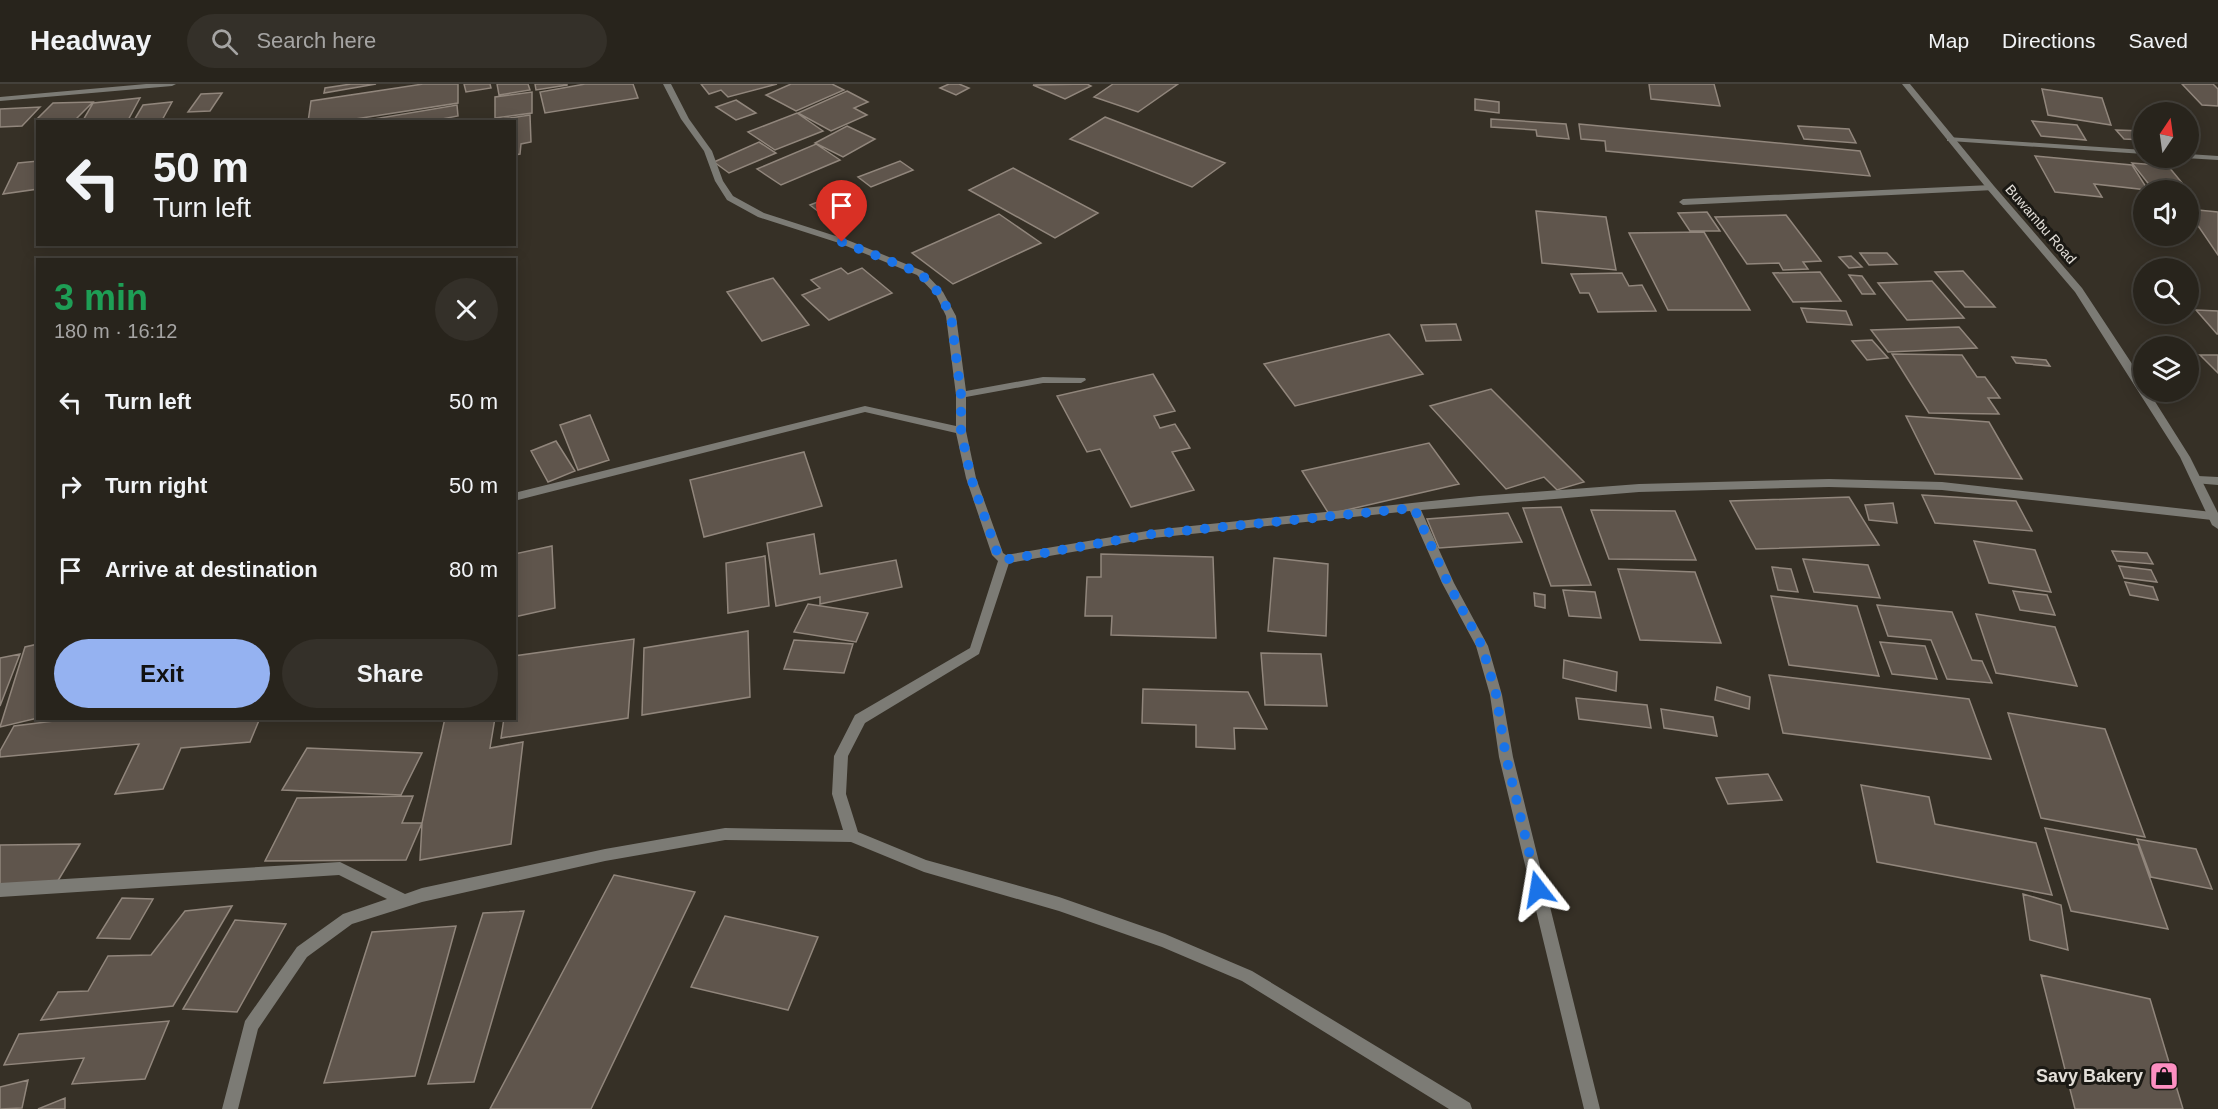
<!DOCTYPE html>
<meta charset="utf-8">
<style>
:root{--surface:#28241c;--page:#343029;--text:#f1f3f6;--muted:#a5a4a3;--line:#44413b;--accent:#95b2f1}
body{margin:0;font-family:Arial,sans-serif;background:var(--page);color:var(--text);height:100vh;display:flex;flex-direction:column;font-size:22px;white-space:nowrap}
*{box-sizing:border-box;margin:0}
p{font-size:20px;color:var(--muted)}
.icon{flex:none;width:33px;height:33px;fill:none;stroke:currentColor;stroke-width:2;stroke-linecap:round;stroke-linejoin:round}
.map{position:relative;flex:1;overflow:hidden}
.details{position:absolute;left:36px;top:174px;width:480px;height:462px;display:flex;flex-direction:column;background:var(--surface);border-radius:0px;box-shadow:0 3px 15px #0003,0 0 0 2px var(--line)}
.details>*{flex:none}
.hud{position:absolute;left:36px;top:36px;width:480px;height:126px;border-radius:0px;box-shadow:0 3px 15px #0003,0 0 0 2px var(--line);background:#28241c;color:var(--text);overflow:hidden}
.needle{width:39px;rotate:13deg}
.fabs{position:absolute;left:2133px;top:18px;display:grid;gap:12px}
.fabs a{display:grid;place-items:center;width:66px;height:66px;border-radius:50%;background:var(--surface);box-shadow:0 3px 15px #0003,0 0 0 2px var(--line);font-size:30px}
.pin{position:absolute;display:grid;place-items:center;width:51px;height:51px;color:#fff;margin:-62px -26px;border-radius:50% 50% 50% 0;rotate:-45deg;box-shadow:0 0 6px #0007}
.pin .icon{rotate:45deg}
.me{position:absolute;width:66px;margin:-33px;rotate:346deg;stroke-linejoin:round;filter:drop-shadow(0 0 4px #0008)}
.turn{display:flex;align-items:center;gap:21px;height:126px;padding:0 18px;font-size:27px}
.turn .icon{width:78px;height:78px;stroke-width:2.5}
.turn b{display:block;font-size:42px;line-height:51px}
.round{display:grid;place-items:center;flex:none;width:63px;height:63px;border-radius:32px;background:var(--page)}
.headline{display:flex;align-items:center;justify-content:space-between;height:102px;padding:0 18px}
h1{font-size:36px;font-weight:700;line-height:45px;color:#1e9e55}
.button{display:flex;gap:12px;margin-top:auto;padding:12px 18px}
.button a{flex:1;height:69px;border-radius:36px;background:var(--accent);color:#111;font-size:24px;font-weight:700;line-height:69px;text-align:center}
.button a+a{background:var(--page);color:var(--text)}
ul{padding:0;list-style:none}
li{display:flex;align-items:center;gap:18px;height:84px;padding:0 18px}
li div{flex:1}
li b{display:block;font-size:22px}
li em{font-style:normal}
header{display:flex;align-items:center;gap:36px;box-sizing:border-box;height:84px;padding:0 30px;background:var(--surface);border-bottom:2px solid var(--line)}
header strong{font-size:28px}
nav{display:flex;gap:33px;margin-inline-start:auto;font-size:21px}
.search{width:420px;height:54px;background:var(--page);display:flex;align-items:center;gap:15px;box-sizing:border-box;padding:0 21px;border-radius:33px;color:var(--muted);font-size:22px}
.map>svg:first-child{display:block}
.building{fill:#5f554c;stroke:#91867c;stroke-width:1.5}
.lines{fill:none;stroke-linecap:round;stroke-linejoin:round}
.service{fill:#7c7b75;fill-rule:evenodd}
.minor{fill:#7c7b75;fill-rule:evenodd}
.tertiary{fill:#7c7b75;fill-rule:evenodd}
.route{stroke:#1a73e8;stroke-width:10;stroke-dasharray:0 18}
.labels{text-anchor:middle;stroke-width:6;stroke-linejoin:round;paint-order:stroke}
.far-street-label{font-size:14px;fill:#e3dfd9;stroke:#1b1914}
.near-poi-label{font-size:18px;font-weight:bold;fill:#e3dfd9;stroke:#1b1914;text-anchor:end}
</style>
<header>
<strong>Headway</strong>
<div class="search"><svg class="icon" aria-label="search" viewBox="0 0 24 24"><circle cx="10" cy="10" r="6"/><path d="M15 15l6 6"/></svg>Search here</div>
<nav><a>Map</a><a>Directions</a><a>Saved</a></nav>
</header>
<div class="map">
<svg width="2218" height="1025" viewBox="0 0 2218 1025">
<rect width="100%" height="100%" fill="#363026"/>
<!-- building -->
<path class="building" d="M351,0H376L324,9L325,4Z
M423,0H458V19L336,38H308L311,17Z
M464,0H490L491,4L466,8Z
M497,0H528L530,6L499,11Z
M535,0H567V1L536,6Z
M585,0H633L638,14L545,29L540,8Z
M701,0H777L728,13L721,6L709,10Z
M791,0H832L844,6L796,27L766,11Z
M949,0H959L969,4L956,11L940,4Z
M1087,0L1091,2L1065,15L1033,1Z
M1113,0H1178L1138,28L1094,13Z
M1649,0H1714L1720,22L1651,15Z
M2182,0H2213L2218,5V22L2202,21Z
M2042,5L2102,14L2111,41L2048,31Z
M847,7L868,18L854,24L867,31L831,47L798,29Z
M532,8V29L495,34V13Z
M222,9L210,27L188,28L201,10Z
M140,14L127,38H82L93,19Z
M1475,15L1499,18V29L1475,26Z
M736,16L756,29L736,36L716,23Z
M93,18L76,35L36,36L53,19Z
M172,18L161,38H133L143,21Z
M457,21L458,32L426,38H356Z
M40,23L22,42L0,43V25Z
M797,29L823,47L775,66L748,48Z
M530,31L531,58L521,60L520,70L514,71V38H481Z
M1105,33L1225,79L1192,103L1070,55Z
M1491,35L1566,40L1569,55L1537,52L1536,46L1491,43Z
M2032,37L2077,41L2086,56L2041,52Z
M1579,40L1860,67L1870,92L1606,67L1605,57L1581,55Z
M847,42L875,55L843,73L815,59Z
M1798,42L1849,45L1856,59L1804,55Z
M2116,46L2144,47V56L2124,55Z
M759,58L776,69L729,89L714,78Z
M816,60L840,76L781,101L757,85Z
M2035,72L2132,81L2148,106L2094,100L2102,113L2055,108Z
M38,77V105L3,110L18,79Z
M900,77L913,86L871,103L858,93Z
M2132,79L2168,82L2188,106L2151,103Z
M1013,84L1098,129L1055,154L969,106Z
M843,108L857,119L824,132L810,121Z
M2188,125L2218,128V171L2188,127Z
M1536,127L1606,133L1616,186L1542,179Z
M1707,128L1720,147H1690L1678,129Z
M999,130L1041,159L953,200L912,169Z
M1786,131L1821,177L1803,178L1808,185L1783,186L1779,179L1747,180L1715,133Z
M1704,148L1750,226H1668L1629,149Z
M1860,169H1887L1897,180L1869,181Z
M1851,172L1862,183L1849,184L1839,173Z
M841,184L848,190L862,184L892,209L829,236L802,211L820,204L811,196Z
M1963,187L1995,223H1965L1935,188Z
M1820,188L1841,217L1793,218L1773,189Z
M1622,189L1629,202L1642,201L1656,227L1598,228L1589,209H1580L1571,190Z
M1849,191L1862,192L1875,210H1862Z
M773,194L809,241L762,257L727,208Z
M1932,197L1964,234L1907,236L1878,199Z
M1801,224L1846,227L1852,241L1807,238Z
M2196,226L2218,227V250H2217Z
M1456,240L1461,256L1426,257L1421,241Z
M1959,243L1977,264L1888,268L1871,246Z
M1389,250L1423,290L1295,322L1264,280Z
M1872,256L1888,274L1867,276L1852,257Z
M1892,270L1962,271L1977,293H1985L2000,314H1988L1999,330L1929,329Z
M2200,271H2218V289Z
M2012,273L2046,276L2050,282L2016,279Z
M1153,290L1175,327L1154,332L1160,344L1175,340L1190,364L1172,368L1194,406L1131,423L1100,365L1087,368L1057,312Z
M1491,305L1584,398L1557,406L1544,393L1506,405L1430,322Z
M590,331L609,376L578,386L560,341Z
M1906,332L1989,338L2022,395L1935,390Z
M556,357L575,387L548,398L531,367Z
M1429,359L1459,400L1329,430L1302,387Z
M804,368L822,422L704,453L690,396Z
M1922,411L2016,417L2032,447L1935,439Z
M1849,413L1879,461L1756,465L1730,417Z
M1893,419L1897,439L1869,436L1865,421Z
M1561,423L1591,501L1551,502L1523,424Z
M1591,426L1675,427L1696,476L1609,475Z
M1508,429L1522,458L1439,464L1427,435Z
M814,450L820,490L896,476L902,503L820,520V513L776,522L767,459Z
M1974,457L2035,466L2051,508L1989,499Z
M552,462L555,524L514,533V470Z
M2112,467L2147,469L2153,480L2117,477Z
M1101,470L1213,473L1216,554L1111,551L1112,532H1085L1087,493H1101Z
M765,472L769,522L728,529L726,479Z
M1274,474L1328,480L1326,552L1268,547Z
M1803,475L1868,481L1880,514L1814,508Z
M2119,482L2151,486L2157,498L2124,494Z
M1772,483L1791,485L1798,508L1778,506Z
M1618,485L1695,488L1721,559L1640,556Z
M2125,498L2153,503L2158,516L2130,511Z
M1563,506L1595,508L1601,534L1569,532Z
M2013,507L2047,511L2055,531L2020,526Z
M1534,509L1545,511V524L1535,522Z
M1771,512L1857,522L1879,592L1789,581Z
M808,520L868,529L856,558L794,548Z
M1877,521L1952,528L1972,576L1982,577L1992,599L1947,595L1931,556L1888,552Z
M1976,530L2055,543L2077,602L1996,589Z
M748,547L750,613L642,631L644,564Z
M634,555L628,634L501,654L504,634H514V572Z
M794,556L853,560L844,589L784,585Z
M1880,558L1925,562L1937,595L1892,590Z
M38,560V634L0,643L25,563Z
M1261,569L1321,570L1327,622L1265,621Z
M20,570L0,622V574Z
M1564,576L1617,588L1616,607L1563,594Z
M1769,591L1969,615L1991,675L1783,649Z
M1717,603L1750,613L1749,625L1715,616Z
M1143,605L1248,608L1267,645L1234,644L1235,665L1196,663V641L1142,639Z
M1576,614L1647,621L1651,644L1579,635Z
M1661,625L1713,633L1717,652L1664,644Z
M2008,629L2105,645L2145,753L2041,734Z
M78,634H260L250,658L181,664L163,705L115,710L139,660L0,673V667L14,642Z
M445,634H495L490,664L523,658L511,760L420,776L422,739Z
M307,664L422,669L401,711L282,706Z
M1768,690L1782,716L1728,720L1716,694Z
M1861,701L1929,713L1935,740L2036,759L2052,811L1877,778Z
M413,712L402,739H422L406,776L265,777L297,714Z
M2045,744L2138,761L2168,845L2071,827Z
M2137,755L2196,765L2212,805L2151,793Z
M80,760L56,800L0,801V761Z
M614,791L695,808L591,1025H490Z
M2023,810L2061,821L2068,866L2030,856Z
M122,814L153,815L130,855L97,854Z
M232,822L173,922L41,936L58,908L88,907L108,872L151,871L185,827Z
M524,827L474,998L428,1000L483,829Z
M725,832L818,853L788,926L691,903Z
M235,836L286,840L237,928L183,925Z
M456,842L415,992L324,999L372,848Z
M2041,891L2150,915L2183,1025H2075Z
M169,937L145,995L72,1000L84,974L4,981L19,950Z
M28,996L22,1024L0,1025V1003Z
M65,1014V1025H38Z"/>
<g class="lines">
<!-- service -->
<path class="service" d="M2198,392L2218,393V401L2194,399L2193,396L2194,393Z"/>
<!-- minor -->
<path class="minor" d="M146,0H176L172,2L0,17V13Z
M663,0H671L689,35L712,67L723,97L733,112L764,129L845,155L923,187L943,208L956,232L966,307L1043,293L1085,294L1086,296L1081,299H1043L966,313V347L976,394L1003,469L1006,471L1153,446L1479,412L1639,400L1829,395L1942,398L2212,428L2218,432L2212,436L1942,406L1829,403L1639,408L1421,426L1454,499L1488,562L1502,611L1513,673L1600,1025H1584L1499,673L1490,611L1476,562L1442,499L1410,427L1153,454L1009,479L979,570L865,639L848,672L846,710L858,748L926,776L1059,813L1165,850L1252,887L1470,1019L1472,1025H1449L1242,897L1162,863L1059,827L924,788L851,758L725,756L605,777L422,818L352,840L307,873L258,945L238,1025H222L245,937L297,863L343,830L387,815L339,791L0,813V799L340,778L405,810L422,804L605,765L725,744L843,746L832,710L834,672L855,631L970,564L998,477L992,471L966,394L956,349L865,328L514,417V409L865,322L956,342V311L946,232L936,211L917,191L839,159L758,133L727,116L715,97L704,67L681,35Z
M1947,53L2144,66V70L1950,57H1947Z
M2188,70L2218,72V76L2185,74H2188Z
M1991,101L1995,104L1994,106L1683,121L1679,118L1683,115Z"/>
<!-- tertiary -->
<path class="tertiary" d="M1902,0H1910L1994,102L2082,204L2144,298V308H2149L2190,373L2218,429V445L2212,441L2180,373L2075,208L1988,106Z"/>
</g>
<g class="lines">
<!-- route -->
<path class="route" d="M842,158L920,189L940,210L951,232L961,311V347L971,394L998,471L1004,476L1153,450L1414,424L1448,499L1482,562L1496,610L1506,673L1538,805"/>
</g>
<!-- icons -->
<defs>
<g id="shop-square" transform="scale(1.5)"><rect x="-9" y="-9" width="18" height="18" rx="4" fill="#fc8fc1" stroke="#1b1914"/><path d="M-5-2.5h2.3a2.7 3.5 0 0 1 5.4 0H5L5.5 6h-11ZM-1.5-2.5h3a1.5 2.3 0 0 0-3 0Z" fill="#111"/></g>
</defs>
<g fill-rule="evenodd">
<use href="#shop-square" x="2164" y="992"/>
</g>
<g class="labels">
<!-- far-street labels -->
<g class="far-street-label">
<text transform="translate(2041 140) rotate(49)" y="5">Buwambu Road</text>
</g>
<!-- near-poi labels -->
<g class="near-poi-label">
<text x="2143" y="998">Savy Bakery</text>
</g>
</g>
</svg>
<div class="fabs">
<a><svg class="needle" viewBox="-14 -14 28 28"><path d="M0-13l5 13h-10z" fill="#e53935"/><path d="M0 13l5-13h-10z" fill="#a5a4a3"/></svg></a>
<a><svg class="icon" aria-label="sound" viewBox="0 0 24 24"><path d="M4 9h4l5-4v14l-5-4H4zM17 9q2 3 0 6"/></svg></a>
<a><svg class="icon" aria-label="search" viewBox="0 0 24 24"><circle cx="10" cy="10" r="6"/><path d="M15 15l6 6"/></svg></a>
<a><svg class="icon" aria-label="layers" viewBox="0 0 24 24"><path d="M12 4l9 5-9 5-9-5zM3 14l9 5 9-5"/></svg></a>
</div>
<div class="pin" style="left:842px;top:158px;background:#d93025"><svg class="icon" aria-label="arrive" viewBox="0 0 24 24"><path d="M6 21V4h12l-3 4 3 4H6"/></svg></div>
<svg class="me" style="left:1538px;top:805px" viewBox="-20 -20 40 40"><path d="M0-17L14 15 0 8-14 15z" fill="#1a73e8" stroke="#fff" stroke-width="4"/></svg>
<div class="hud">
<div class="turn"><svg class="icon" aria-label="left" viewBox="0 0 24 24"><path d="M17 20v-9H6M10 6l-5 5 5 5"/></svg><div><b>50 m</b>Turn left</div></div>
</div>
<section class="details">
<div class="headline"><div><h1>3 min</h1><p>180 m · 16:12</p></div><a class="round"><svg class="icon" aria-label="close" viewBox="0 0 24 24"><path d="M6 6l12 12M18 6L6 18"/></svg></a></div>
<ul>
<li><svg class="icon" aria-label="left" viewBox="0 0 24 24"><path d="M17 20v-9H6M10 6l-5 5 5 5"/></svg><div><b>Turn left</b></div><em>50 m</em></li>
<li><svg class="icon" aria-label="right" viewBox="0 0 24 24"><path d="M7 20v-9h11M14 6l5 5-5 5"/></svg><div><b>Turn right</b></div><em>50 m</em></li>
<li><svg class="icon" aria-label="arrive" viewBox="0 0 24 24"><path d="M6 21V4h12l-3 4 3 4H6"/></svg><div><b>Arrive at destination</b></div><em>80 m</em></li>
</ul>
<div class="button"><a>Exit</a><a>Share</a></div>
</section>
</div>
